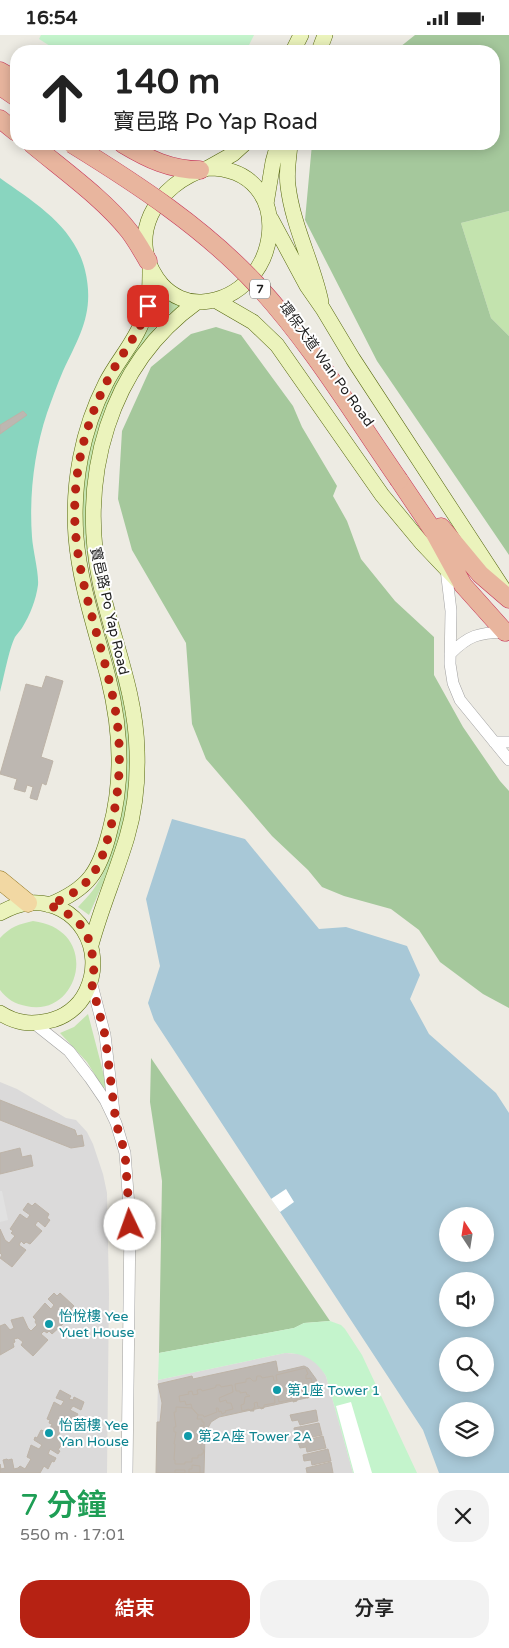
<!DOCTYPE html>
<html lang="zh-TW">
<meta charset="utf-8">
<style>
:root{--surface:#fff;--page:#f2f2f2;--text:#222;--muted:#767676;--accent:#b62213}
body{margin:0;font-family:"Varela Round","Noto Sans TC",sans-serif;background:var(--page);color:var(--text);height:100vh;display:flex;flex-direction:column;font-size:19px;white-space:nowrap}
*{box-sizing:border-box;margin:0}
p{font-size:16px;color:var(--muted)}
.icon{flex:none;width:28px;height:28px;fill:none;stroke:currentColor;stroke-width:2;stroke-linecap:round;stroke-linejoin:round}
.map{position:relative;height:1438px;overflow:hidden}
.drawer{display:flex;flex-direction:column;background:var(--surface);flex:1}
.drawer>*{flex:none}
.guide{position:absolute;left:10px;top:10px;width:490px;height:105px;border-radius:20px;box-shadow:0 2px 12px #0003;background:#fff;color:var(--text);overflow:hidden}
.needle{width:32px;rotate:348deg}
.buttons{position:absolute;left:439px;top:1172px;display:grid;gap:10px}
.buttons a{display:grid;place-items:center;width:55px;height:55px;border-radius:50%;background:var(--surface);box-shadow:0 2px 12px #0003;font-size:25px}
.pin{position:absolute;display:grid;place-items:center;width:42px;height:42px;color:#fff;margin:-21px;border-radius:10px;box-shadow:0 2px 8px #0006}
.me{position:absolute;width:55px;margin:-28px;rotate:357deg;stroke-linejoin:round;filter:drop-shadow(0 0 4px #0008)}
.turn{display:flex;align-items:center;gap:18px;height:105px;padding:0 20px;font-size:22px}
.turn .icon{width:65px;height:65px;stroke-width:2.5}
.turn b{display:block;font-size:35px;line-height:42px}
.round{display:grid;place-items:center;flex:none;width:52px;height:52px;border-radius:20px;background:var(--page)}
.head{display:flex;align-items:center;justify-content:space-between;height:85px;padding:0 20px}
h1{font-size:30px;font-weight:600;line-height:38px;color:#1e9e55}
.cta{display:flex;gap:10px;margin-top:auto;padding:10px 20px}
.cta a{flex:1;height:58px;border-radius:20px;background:var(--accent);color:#fff;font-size:20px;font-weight:600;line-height:58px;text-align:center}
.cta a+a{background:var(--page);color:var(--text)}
.status{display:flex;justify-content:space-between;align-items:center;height:35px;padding:0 25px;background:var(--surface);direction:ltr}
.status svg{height:14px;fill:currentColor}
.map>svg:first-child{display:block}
.residential{fill:#dbdada}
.grass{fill:#c3e3ae}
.forest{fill:#a5c89c}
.park{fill:#c4f4cc}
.pitch{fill:#89d5bf}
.parking{fill:#e1e1e1}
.water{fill:#a8c8d7;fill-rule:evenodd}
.pier{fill:#fff}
.building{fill:#bdb7b1;stroke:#bdb3a7}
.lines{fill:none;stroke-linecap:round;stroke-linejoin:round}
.minor-casing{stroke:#a1a1a1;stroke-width:12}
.secondary-casing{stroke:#56680f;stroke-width:16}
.primary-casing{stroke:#876a0e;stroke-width:19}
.trunk-casing{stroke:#c73559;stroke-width:19}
.minor{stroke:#fff;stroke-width:11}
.secondary{stroke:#ebf3bc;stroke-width:15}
.primary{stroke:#f2d8a3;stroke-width:18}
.trunk{stroke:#e8b59e;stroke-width:18}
.trunk-bridge-casing{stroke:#c73559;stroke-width:19;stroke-linecap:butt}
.trunk-bridge{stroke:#e8b59e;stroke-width:18}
.route{stroke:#b62213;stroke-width:9;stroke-dasharray:0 16.2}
.culture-dot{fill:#0f9aa8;stroke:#fff;stroke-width:2}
.labels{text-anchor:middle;stroke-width:4;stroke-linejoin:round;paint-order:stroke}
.shield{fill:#fff;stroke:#616161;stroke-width:1}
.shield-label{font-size:12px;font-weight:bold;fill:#1d1d1d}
.street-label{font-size:14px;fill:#1d1d1d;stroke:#fff}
.culture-label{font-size:14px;fill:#0d838f;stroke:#fff;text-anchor:start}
</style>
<div class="status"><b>16:54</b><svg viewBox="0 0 49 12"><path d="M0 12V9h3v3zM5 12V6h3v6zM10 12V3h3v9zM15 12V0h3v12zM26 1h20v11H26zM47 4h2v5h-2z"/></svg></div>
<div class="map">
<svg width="509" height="1438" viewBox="0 0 509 1438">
<rect width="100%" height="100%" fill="#edebe3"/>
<!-- residential -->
<path class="residential" d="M0,1047L17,1054L66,1083L76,1085L87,1097L93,1109L103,1139L107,1158L109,1259L107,1438H0Z
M285,1318L301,1319L312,1324L320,1331L326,1341L353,1438H156L158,1345Z"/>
<!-- grass -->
<path class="grass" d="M509,176V301L491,283L461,188Z
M161,260L185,272L170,278L161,284L129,330L90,438L127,668L131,736L128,766L121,798L111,830L89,880L78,872C83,866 89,861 93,855C109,834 114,806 119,781C124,754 128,729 126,702C121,629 88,561 83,487C81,444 92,386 113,348C119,336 127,324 135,313C147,295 159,282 161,260Z
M33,886C103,895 79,984 26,971C15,969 7,964 0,955V903C10,892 19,889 33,886Z
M88,979L107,1052L103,1053L87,1027L60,998L74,992Z"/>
<!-- forest -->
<path class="forest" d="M415,0H509V176L461,188L491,283L509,301V520L377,326L305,185L312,109H494V16H395Z
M216,292L241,300L293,371L302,392L337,451L333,461L347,486L361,524L395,566L434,602V640L463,692L500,746L509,756V973L483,959L440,927L419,895L391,874L344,861L322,852L308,835L272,801L206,724L192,689L186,608L132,515L118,464L122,396L151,332L191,299Z
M151,1023L330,1286L304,1288L294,1293L159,1318L162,1146L150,1067Z"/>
<!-- park -->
<path class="park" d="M41,0H254L246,16H58L39,4Z
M330,1286L341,1290L345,1294L362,1320L417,1438H353L326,1341C316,1325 304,1318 285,1318L158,1345L159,1318L294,1293L304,1288Z"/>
<!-- pitch -->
<path class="pitch" d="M0,143C35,168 74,191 85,235C95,277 80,300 63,336C57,350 52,364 47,378C34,417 29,461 32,502C33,516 39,538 38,550C36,565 30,580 22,593C20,596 17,599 15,602C9,614 4,642 0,657Z"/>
<!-- parking -->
<path class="parking" d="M0,1156H2L8,1185L0,1187Z"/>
<!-- water -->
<path class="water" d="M172,784L245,804L319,894L346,892L407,911L420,940L410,964L429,999L496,1058L509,1078V1438H439L423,1395L154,985L148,968L160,931L146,864ZM448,1181H485V1219H448ZM448,1246H485V1284H448ZM448,1311H485V1349H448ZM448,1376H485V1414H448Z"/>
<!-- pier -->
<path class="pier" d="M286,1154L294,1167L280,1177L271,1164Z
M351,1367L372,1438H354L336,1371Z"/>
<!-- building -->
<path class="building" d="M23,376L27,380L0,399V390Z
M46,641L63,646L41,722L53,726L46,750L42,748L37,765L30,763L33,752L27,750L25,757L14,754L17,744L0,739L26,649L42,653Z
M0,1065L75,1095L77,1101L82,1100L84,1111L71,1113L0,1085Z
M20,1113L22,1122L31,1120L33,1131L0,1139V1118Z
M28,1168L32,1171L35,1168L49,1179L47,1183L50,1185L45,1192L38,1186L35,1190L42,1196L30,1209L26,1207L24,1209L21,1206L19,1210L26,1215L12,1232L0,1223L2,1220L0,1218V1194L5,1205L9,1208L15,1201L11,1198L13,1196L10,1194L20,1179L27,1184L30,1180L23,1175Z
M54,1258L57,1261L60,1258L74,1271L71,1274L74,1277L68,1283L62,1277L58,1281L65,1287L62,1290L52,1299L49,1296L47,1298L44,1296L41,1299L48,1305L33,1321L21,1310L23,1307L18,1303L14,1304L15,1307L13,1308L14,1312L0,1320V1291L5,1289L10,1295L14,1293L11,1285L23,1282L28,1293L31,1296L37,1290L35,1287L36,1285L33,1282L45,1268L51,1274L54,1270L48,1264Z
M276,1326L278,1337L304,1331L308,1333L316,1344L320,1360L219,1382L211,1387L205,1399L204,1438H156L157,1387H160L162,1368L158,1349L192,1341L193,1344Z
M305,1333L306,1334L308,1339L306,1340V1344L311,1343L312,1348H316L319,1360L307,1363L306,1361L297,1363V1366L293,1367V1365H290L279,1367L277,1358L274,1359L275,1368L264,1370V1373L261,1374L260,1372H258L257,1367L254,1368L255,1373H253L254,1376H250L249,1374L242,1376L241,1370L244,1369L245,1362L250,1361L249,1360H247L246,1357L240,1358V1356H236L235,1349L246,1347V1344L250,1343L253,1346H256L257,1341H261L262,1343L273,1341L274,1346H277L276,1340Z
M216,1350H220L221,1352L232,1350L233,1357L219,1363L220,1367L226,1365L227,1368H231L233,1374L225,1376L226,1377L222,1379L221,1376L219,1377L218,1373H216L217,1377L204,1382L203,1380H198L192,1373L191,1369L186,1370L185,1366L180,1367L179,1361L189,1359L188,1357L192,1356L193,1360L198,1359L197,1355L201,1354L202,1356L214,1353L216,1352Z
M60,1355L71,1361L69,1364L73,1365L74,1362L84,1367L81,1375L73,1371L70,1375L78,1379L69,1395L65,1393L64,1396L61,1395L58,1401L62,1403L61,1405L63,1407L58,1415L60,1416L58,1419L50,1414L48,1419L56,1423L54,1427L52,1426L48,1434L44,1431L40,1438H0V1429L1,1434L5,1433L3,1425L7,1424L8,1425L12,1424L14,1434L18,1433L20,1431L25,1434L31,1424L27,1422L31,1410L39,1414L42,1410L34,1405L35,1402L37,1403L41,1395L44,1396L45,1394L49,1396L52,1389L49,1388L50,1385L47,1384L54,1367L61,1371L64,1366L56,1363Z
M176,1372L192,1373L198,1380L197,1384H202V1387H204V1391L201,1390V1414H203L204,1418H202V1420H198V1423H192V1427H185V1429H175V1425H174L175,1409H174L176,1397H174V1392H176L174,1377H176Z
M316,1375L318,1386L300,1390L298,1385L292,1386L290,1380Z
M319,1388L322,1400L303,1404L302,1398L295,1400L294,1393Z
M323,1401L326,1413L307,1417L306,1412L300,1413L298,1407Z
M328,1414L331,1426L312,1430L311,1425L304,1426L303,1420Z
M331,1427L333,1438H307L306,1433Z
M192,1430L200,1431V1438H189V1434H192Z
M175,1435H185V1438H175Z"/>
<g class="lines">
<!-- minor casing -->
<g class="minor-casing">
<path id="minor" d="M446,534L451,576L450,629L453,648L460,665L509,725
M450,619C469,600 478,598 505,597
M494,707H509
M91,946L105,1000L114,1077
M35,989L69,1016L90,1043L105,1065L116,1088L125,1118L130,1185L127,1438"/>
</g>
<!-- secondary casing -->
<g class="secondary-casing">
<path id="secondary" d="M293,16L301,0
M319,16L325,0
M290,109C289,123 286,137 288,151C293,192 313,228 321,267
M208,133C299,133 283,261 202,267C187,268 172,261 162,250C123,204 156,148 208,133Z
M208,133L233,119L244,109
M266,169L273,127L278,109
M271,184L307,251L323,274L353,324L504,555
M215,265L253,287L277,310L382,460L421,507L457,545
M49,870C89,854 100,836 110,795C124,744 121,693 108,642C96,595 80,550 76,502C72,449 82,395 106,348C117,326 136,306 144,282C150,267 150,250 150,234
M0,878C9,873 18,869 29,868C78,864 107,915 86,957C79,972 64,983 48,986C30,990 16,988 0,978
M91,910C101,873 116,839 127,802C135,775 138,745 137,716C136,658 112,603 100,547C79,442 108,331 197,267"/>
</g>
<!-- primary casing -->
<g class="primary-casing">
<path id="primary" d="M0,845L28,868"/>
</g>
<!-- trunk casing -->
<g class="trunk-casing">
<path id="trunk" d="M0,36L16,45
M0,51L16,62
M0,84L16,97
M32,109C63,135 104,164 129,196C136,205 142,216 148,226
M123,109C148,124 171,135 200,135
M399,445L434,497L463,550L505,597
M441,492L480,539L509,564"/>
</g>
<!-- minor -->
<use href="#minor" class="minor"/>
<!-- secondary -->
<use href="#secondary" class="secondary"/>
<!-- primary -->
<use href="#primary" class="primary"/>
<!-- trunk -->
<use href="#trunk" class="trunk"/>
<!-- trunk-bridge casing -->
<g class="trunk-bridge-casing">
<path id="trunk-bridge" d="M72,109C137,149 204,193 256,249C310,307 354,380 399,445"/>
</g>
<!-- trunk-bridge -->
<use href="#trunk-bridge" class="trunk-bridge"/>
</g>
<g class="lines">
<!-- route -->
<path class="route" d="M130,1190L125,1118L116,1088L105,1000L91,946L94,934L91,910L85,896L76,884L63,876L49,870C89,854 100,836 110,795C120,757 122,717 116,679C104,606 71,539 75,464C77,420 90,376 112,337C124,315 141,296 148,271"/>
</g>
<!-- markers -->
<g class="culture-dot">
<circle cx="49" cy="1289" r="5"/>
<circle cx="277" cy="1355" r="5"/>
<circle cx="49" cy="1398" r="5"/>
<circle cx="188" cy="1401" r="5"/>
</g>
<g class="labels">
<!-- shield labels -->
<rect class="shield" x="250" y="244.5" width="20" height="19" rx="4"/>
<g class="shield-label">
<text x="260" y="258">7</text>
</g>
<!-- street labels -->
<g class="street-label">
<text transform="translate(327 329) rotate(54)" y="5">環保大道 Wan Po Road</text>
<text transform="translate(110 576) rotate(77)" y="5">寶邑路 Po Yap Road</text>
</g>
<!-- culture labels -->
<g class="culture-label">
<text x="59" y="1286">怡悅樓 Yee<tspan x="59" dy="16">Yuet House</tspan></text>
<text x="287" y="1360">第1座 Tower 1</text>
<text x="59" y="1395">怡茵樓 Yee<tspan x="59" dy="16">Yan House</tspan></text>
<text x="198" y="1406">第2A座 Tower 2A</text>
</g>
</g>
</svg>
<div class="buttons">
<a><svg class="needle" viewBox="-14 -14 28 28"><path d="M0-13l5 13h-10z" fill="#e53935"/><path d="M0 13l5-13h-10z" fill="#767676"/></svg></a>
<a><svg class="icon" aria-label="sound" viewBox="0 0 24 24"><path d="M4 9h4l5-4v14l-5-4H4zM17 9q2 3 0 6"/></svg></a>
<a><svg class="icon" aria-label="search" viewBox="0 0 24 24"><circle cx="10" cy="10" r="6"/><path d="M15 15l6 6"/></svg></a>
<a><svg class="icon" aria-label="layers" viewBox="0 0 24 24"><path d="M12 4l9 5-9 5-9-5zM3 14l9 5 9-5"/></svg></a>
</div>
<div class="pin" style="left:148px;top:271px;background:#d93025"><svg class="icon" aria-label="arrive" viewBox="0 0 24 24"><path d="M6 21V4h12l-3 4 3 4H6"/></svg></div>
<svg class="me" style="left:130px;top:1190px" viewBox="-20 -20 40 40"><circle r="19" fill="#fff"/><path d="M0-13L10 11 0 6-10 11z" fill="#b62213"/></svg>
<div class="guide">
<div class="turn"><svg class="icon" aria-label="ahead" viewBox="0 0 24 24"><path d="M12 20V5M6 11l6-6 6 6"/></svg><div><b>140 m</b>寶邑路 Po Yap Road</div></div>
</div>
</div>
<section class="drawer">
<div class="head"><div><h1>7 分鐘</h1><p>550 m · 17:01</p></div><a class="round"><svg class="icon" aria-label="close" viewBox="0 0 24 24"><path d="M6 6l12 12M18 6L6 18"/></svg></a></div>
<div class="cta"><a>結束</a><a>分享</a></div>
</section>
